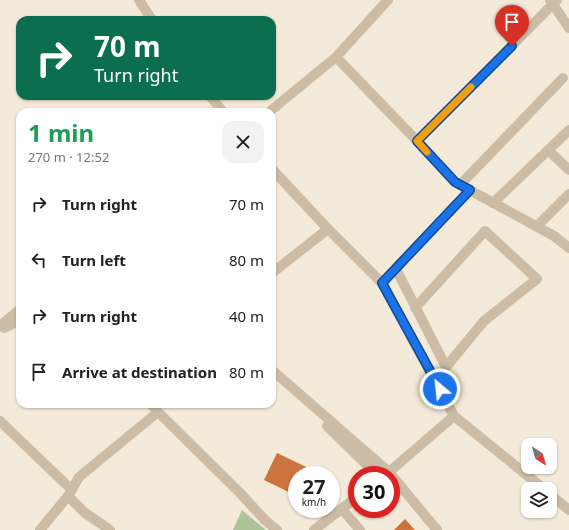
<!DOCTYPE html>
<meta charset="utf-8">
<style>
:root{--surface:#fff;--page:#f2f2f2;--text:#222;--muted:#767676}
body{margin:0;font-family:"Noto Sans",sans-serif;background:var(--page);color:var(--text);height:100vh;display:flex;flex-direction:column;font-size:15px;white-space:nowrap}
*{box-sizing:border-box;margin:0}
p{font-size:13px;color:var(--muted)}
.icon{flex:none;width:22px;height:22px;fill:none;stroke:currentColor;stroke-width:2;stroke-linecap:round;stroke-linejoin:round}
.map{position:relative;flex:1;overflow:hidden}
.panel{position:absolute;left:16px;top:108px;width:260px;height:300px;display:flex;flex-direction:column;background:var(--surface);border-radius:12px;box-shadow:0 1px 3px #0004}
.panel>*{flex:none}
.banner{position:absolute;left:16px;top:16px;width:260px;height:84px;border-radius:12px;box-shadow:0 1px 3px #0004;background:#0b6e4f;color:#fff;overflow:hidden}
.needle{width:26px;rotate:143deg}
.tools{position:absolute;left:521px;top:438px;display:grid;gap:8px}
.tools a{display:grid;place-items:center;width:36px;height:36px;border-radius:8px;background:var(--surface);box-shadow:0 1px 3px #0004;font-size:20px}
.speed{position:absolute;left:288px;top:466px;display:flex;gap:8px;font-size:20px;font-weight:700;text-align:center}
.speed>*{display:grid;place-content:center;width:52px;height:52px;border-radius:50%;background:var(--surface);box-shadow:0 1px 3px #0004;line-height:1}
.speed small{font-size:10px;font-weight:400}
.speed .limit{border:6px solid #d22;background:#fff;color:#111}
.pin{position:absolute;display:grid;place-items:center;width:34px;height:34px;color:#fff;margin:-41px -17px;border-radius:50% 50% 50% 0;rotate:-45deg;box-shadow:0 0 4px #0007}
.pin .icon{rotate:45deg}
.me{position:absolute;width:44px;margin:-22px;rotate:332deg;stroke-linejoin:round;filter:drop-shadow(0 0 3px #0008)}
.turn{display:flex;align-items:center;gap:14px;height:84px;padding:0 12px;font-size:18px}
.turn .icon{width:52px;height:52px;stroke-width:2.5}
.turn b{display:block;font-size:28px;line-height:34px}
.round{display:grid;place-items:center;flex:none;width:42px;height:42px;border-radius:12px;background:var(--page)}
.headline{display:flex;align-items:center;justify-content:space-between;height:68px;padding:0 12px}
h1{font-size:24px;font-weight:700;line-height:30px;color:#1e9e55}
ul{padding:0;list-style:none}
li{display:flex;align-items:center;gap:12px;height:56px;padding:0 12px}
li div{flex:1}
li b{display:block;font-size:15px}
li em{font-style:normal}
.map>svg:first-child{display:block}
.green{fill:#afc399}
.building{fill:#cd743e}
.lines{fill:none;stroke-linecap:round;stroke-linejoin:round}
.minor{stroke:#ccbca5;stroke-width:10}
.route-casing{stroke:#114b97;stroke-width:10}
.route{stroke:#1a73e8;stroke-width:7}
.slow{stroke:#f59e0b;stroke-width:7}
</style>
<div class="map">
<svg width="569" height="530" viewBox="0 0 569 530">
<rect width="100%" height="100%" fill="#f3ead9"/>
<!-- green -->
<path class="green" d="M242,510L266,530H233Z"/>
<!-- building -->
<path class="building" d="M277,453L323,475H297V496L264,480Z
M405,519L415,530H394Z"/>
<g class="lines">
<!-- minor -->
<path class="minor" d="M139,0L152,20
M550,0L569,28
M557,0L417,141L455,182L554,236L569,248
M336,57L417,141
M210,96L223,112
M269,112L336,57L388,0
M548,150L569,170
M272,169L328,229L382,283L454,416L389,472L437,530
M460,185L563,78
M493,203L569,130
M537,226L569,194
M396,269L446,367L484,321L537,279L485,231L415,308
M272,273L328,229
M382,283L470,190
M0,326L20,309
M4,328L20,320
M272,370L389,472L385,475
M151,404L158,412
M454,416L544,489
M0,421L72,490
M327,426L377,475
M550,494L569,510
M68,496L85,513L110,530
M342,509L360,530
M40,530L68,496L79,477L158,412L241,494L265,520L277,530
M314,530L357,497"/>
</g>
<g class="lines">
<!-- route casing -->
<g class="route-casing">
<path id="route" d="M440,389L382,283L470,190L455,182L417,141L512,46"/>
</g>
<!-- route -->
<use href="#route" class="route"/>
<!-- slow -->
<path class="slow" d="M427,152L417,141L471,87"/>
</g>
</svg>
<div class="tools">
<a><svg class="needle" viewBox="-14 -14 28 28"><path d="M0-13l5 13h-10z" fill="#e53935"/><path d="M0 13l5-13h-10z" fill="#767676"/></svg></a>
<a><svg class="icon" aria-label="layers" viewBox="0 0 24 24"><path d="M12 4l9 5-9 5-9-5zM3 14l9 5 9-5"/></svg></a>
</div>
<div class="speed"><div>27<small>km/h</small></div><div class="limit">30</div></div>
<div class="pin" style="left:512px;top:46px;background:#d93025"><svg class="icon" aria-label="arrive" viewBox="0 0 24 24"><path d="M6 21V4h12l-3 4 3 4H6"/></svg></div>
<svg class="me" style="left:440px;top:389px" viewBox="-20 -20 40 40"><circle r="17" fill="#1a73e8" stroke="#fff" stroke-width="3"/><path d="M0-11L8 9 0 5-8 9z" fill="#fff"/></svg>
<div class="banner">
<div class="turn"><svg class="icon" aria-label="right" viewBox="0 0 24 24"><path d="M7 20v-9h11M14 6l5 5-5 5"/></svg><div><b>70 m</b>Turn right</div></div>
</div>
<section class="panel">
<div class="headline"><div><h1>1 min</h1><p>270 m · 12:52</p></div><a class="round"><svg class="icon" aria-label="close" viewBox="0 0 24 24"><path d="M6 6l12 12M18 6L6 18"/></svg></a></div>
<ul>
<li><svg class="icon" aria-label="right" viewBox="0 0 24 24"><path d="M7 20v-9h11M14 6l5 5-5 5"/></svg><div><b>Turn right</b></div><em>70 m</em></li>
<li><svg class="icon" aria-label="left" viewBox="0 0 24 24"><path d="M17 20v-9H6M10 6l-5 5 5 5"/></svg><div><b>Turn left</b></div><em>80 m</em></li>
<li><svg class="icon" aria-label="right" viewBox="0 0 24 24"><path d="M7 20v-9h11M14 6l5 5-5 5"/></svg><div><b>Turn right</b></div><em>40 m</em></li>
<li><svg class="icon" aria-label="arrive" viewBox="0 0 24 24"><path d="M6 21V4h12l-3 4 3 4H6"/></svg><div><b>Arrive at destination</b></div><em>80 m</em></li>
</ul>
</section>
</div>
